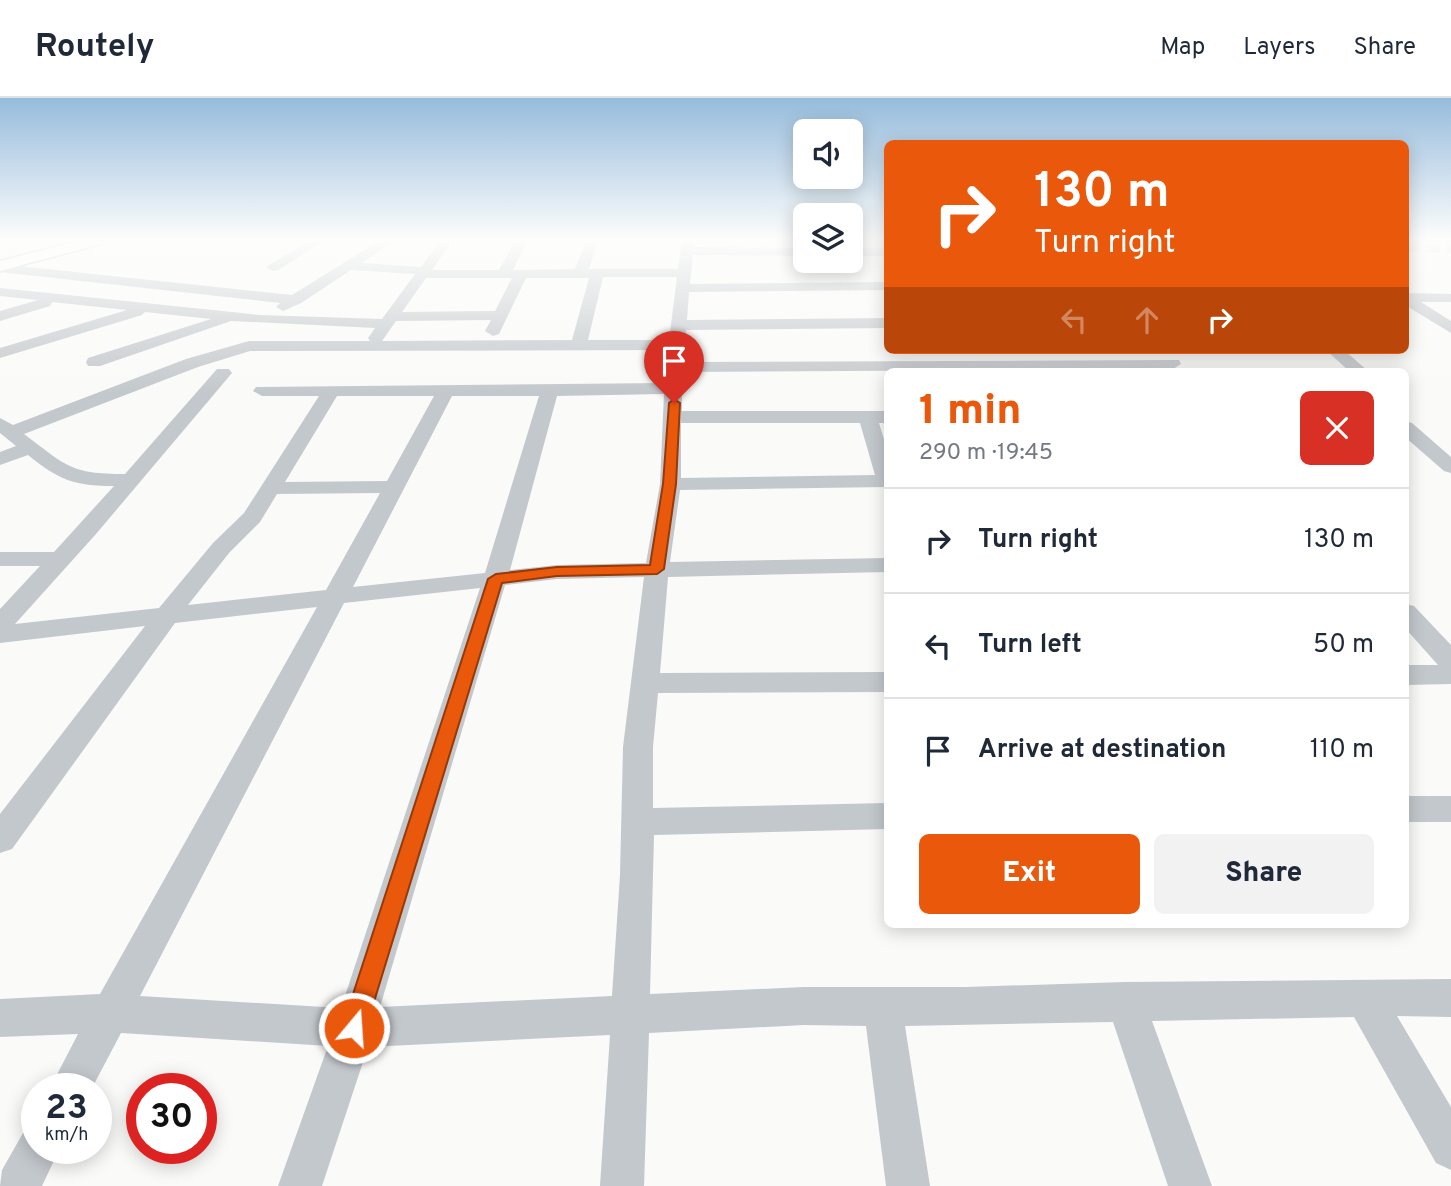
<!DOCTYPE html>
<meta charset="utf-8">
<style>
:root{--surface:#fff;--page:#f2f2f3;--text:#1f2937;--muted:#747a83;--line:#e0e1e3;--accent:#ea580c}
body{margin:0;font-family:Overpass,sans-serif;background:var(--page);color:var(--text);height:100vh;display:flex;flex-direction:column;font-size:26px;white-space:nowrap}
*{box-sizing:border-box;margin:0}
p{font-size:23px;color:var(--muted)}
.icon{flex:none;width:38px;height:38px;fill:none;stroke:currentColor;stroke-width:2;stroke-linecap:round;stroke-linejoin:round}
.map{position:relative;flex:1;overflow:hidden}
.drawer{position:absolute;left:884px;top:270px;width:525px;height:560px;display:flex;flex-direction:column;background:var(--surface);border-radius:10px;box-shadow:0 4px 18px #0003}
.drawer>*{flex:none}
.guide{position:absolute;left:884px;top:42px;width:525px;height:214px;border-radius:10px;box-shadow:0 4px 18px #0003;background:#ea580c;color:#fff;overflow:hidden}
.fabs{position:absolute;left:793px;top:21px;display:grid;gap:14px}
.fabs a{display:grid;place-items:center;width:70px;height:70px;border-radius:10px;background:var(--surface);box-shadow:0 4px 18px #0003;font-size:35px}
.speed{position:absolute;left:21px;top:975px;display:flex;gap:14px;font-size:35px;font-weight:700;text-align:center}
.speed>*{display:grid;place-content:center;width:91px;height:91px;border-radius:50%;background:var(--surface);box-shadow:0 4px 18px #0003;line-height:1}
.speed small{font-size:18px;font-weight:400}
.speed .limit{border:10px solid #d22;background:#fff;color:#111}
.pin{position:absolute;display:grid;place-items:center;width:60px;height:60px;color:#fff;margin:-72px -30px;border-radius:50% 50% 50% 0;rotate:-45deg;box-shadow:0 0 7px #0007}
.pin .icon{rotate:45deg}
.me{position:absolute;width:77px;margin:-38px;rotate:18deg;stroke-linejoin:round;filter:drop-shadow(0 0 5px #0008)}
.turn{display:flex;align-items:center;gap:24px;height:147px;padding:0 35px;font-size:32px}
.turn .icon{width:91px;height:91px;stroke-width:2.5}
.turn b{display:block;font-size:49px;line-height:60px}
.lanes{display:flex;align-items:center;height:66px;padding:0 35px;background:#0003;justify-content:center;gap:35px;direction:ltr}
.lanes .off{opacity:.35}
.round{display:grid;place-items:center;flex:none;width:74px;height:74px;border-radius:10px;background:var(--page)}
.headline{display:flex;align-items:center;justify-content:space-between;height:119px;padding:0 35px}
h1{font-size:42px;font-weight:800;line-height:52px;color:var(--accent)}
.button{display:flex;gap:14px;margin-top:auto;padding:14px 35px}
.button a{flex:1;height:80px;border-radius:10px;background:var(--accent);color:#fff;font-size:28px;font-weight:800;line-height:80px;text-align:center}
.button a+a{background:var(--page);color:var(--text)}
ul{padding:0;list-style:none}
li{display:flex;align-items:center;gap:21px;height:105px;padding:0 35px;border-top:2px solid var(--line)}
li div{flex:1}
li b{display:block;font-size:26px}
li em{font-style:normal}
header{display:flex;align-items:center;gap:42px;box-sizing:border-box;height:98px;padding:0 35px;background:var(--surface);border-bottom:2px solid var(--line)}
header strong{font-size:33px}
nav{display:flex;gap:38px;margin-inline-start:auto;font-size:24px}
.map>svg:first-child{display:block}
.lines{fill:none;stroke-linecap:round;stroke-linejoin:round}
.minor-tunnel{stroke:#d5d9db;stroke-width:14;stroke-dasharray:14 7;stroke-linecap:butt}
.major-casing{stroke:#b5babe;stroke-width:3}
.minor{fill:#c3c8cc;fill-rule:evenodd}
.major{fill:#fff;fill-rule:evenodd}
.route{fill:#ea580c;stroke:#983908;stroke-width:2}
</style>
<header>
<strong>Routely</strong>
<nav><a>Map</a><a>Layers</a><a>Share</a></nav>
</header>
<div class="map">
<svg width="1451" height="1088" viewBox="0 0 1451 1088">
<rect width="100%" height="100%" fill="#fafaf8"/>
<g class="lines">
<!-- minor-tunnel -->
<path class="minor-tunnel" d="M1405,147L1451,148"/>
<!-- major casing -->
<g class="major-casing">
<path id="major" d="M78,143H103L101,146L0,173V163Z"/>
</g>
<!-- minor -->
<path class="minor" d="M310,143H324L278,172L273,173L266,169Z
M379,143H393L362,165L421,169L440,143H452L432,172H499L515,143H527L513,172L575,171L586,143H598L589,171H678L682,143H694V149L805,150V158L693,157L690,186L887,184V192L689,194L687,222L887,220V230L686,232L682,264L1179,262L1181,266L1173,271L682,274V313H887V325H879L887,351V389L680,392L670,464L887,460V474L668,479L660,575L887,574V594L658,595L653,649V710L887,705V731L654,737L650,896L804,889H965L1125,884L1451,881V919L1397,918L1451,1009V1072L1436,1065L1354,919L1152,923L1212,1088H1168L1113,924L905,928L930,1088H886L866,928L804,927L649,935L644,1088H600L610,937L368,949L322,1088H278L328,948L121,935L92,990H50L78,936L0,939V901L100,896L317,509L175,525L12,751L0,755V716L145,528L0,545V511L40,468H0V454H54L114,388C74,388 59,382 28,357L0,367V354L16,348L0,335V320L13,327L186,261L249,243H370L368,240L375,230L231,223L100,268H88L86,264L88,260L211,221L145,214L142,217L0,260V250L127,212L52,204L50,208L0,223V213L38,202L0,198V190L260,217L382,221L415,176L351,172L301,205L283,213L276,209L280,205L0,174V166L292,197ZM603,179H677L669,242H588ZM426,180H512L495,213L402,214ZM526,180H589L572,242L382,243L396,223L491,222L485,233L493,238L499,236ZM667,252L665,285L256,289L253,293L262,298H319L244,415L213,445L159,510L15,526L96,436L232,275L229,271H217L125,376C70,376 67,368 24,336L198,269L250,253ZM664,296L660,386L646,465L557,467L510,472L557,298ZM337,298H434L387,383L285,384ZM452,298H539L485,475L353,489ZM681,325H860L875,377L681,380ZM380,395L326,492L188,507L229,455L260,424L277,396ZM644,479L623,649L620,777L612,898L380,909L505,487L557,481ZM480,490L341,910L140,898L344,505Z
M850,150H887V158H850Z
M1405,195L1451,196V204H1421L1451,223V235L1405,207Z
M1326,252H1344L1368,273H1349Z
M1405,323L1412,325L1451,359V375L1444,373L1405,339Z
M1405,506L1414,508L1451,547V586L1405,587V567H1438L1405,530Z
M1405,698H1451V724H1405Z
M37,1029V1050H60L42,1088H0L2,1072L23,1035Z"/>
<!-- major -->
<use href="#major" class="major"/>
</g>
<!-- sky -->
<linearGradient id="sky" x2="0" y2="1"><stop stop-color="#96bcdc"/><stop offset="0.48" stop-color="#fdfdfc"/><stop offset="1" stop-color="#fdfdfc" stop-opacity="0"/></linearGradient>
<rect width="1451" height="295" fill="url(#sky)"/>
<!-- route -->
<path class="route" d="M674,301L680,305L676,386L664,471L657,476L557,478L502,485L366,930L362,938L354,942L345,938L342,930L488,481L496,476L557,469L650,467L663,386L669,305Z"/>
</svg>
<div class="fabs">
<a><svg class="icon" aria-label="sound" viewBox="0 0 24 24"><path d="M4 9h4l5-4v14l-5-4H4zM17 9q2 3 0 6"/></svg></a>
<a><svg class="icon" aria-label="layers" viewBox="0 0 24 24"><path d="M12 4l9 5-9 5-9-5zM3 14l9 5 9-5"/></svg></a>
</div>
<div class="speed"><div>23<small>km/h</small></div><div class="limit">30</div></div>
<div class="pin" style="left:674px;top:305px;background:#d93025"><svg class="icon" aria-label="arrive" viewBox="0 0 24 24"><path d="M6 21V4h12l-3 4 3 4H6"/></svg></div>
<svg class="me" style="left:354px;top:930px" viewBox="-20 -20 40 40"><circle r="17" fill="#ea580c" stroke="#fff" stroke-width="3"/><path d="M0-11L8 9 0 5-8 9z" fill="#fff"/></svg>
<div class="guide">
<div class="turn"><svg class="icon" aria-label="right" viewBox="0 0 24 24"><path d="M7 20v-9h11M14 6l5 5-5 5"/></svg><div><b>130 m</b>Turn right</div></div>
<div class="lanes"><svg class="icon off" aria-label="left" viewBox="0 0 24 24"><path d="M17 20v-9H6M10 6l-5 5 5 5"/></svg><svg class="icon off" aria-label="ahead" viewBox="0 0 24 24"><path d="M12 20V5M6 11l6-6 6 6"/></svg><svg class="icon" aria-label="right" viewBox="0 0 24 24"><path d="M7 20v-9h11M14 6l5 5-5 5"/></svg></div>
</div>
<section class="drawer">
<div class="headline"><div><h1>1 min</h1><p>290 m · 19:45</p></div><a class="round" style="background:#d93025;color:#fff"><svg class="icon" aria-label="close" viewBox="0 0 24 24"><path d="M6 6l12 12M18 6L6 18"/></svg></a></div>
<ul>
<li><svg class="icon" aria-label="right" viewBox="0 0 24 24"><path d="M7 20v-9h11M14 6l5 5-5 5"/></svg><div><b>Turn right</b></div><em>130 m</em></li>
<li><svg class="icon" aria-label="left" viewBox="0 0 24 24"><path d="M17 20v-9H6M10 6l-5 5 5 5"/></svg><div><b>Turn left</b></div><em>50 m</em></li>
<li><svg class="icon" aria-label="arrive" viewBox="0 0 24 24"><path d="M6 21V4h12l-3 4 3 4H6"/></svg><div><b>Arrive at destination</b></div><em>110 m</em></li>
</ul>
<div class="button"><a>Exit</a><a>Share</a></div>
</section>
</div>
